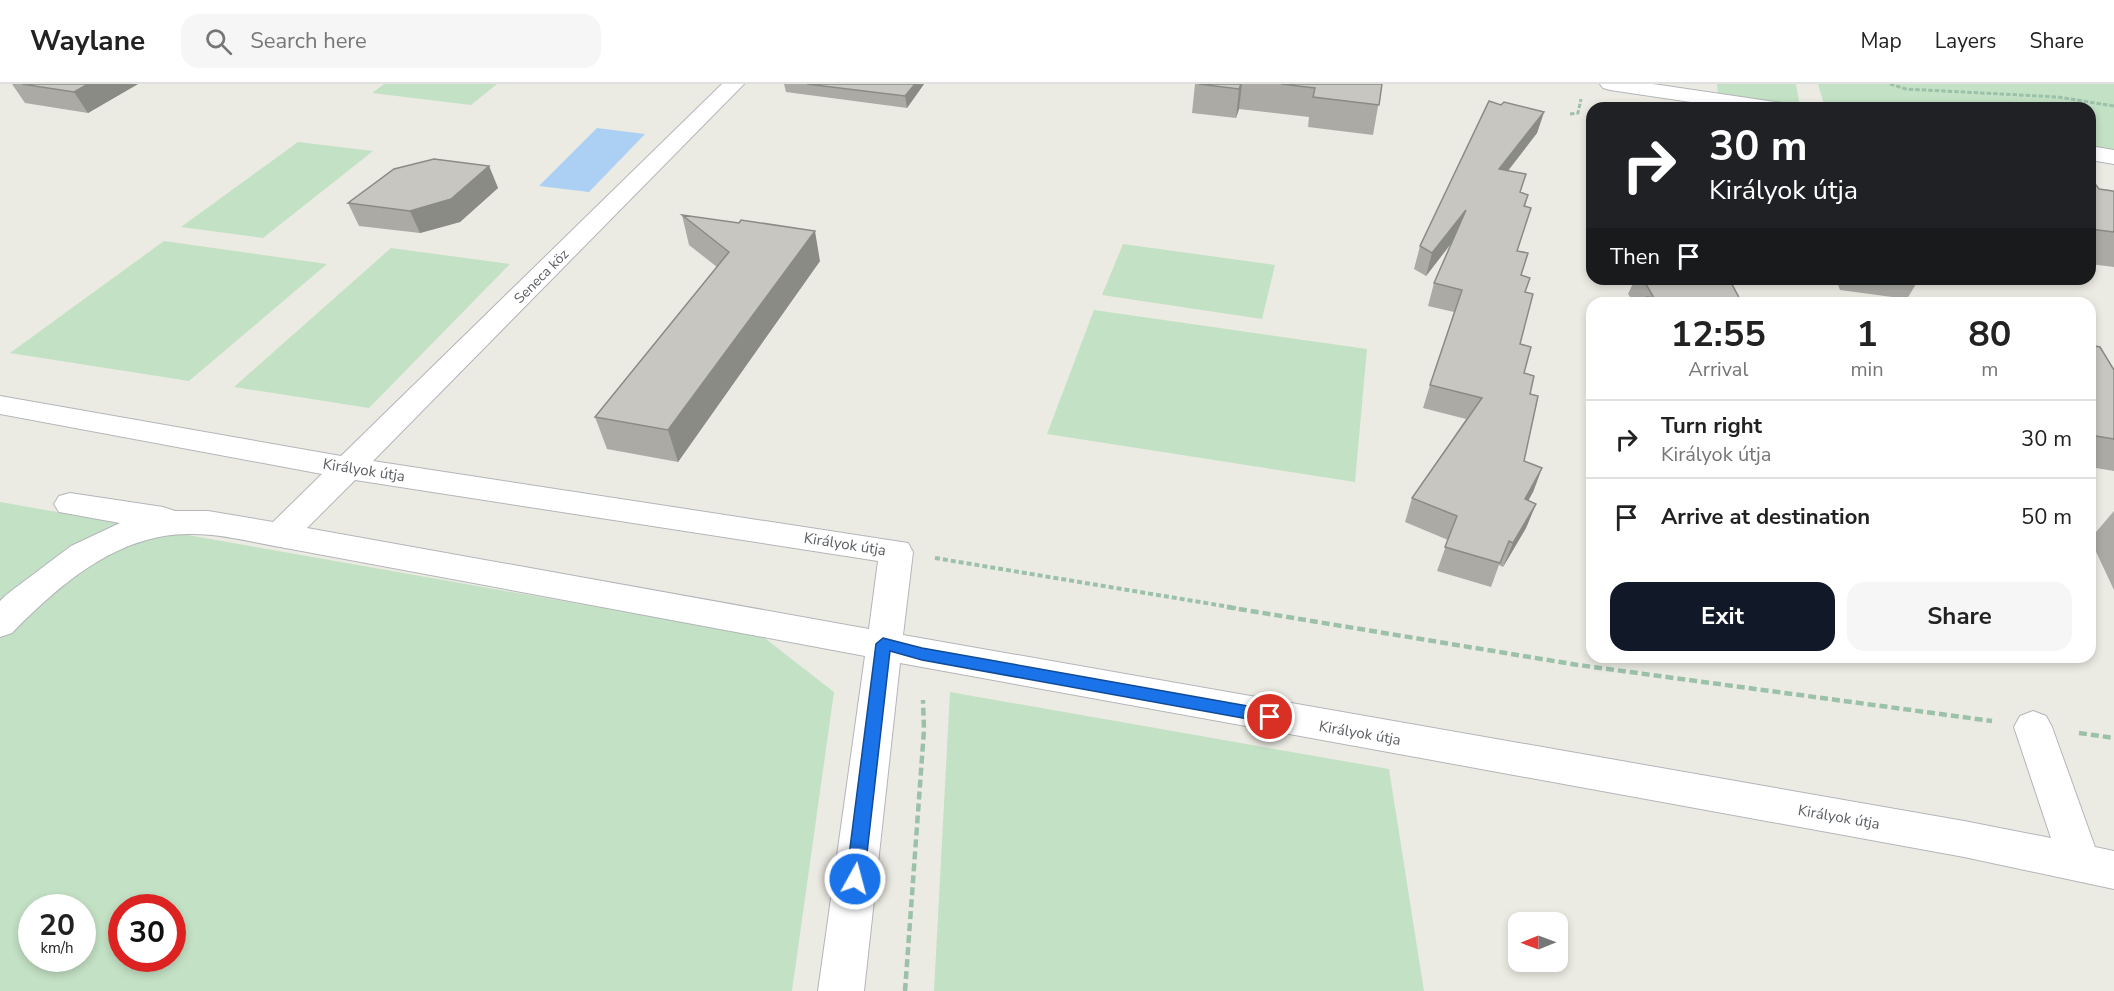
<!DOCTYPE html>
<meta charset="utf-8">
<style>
:root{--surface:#fff;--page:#f6f6f6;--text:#222;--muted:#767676;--line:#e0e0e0;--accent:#111827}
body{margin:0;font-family:"Nunito Sans",sans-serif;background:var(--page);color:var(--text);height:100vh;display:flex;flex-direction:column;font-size:22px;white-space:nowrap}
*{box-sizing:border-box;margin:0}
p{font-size:20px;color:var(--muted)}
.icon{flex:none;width:33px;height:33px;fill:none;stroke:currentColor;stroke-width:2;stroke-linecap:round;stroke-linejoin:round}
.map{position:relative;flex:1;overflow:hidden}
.side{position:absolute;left:1586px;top:213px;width:510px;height:366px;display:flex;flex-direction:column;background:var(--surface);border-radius:18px;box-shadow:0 3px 9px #0003}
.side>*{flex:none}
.hud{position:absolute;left:1586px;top:18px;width:510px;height:183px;border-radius:18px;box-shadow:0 3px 9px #0003;background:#202124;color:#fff;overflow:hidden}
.needle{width:39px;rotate:269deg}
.buttons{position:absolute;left:1508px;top:828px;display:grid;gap:12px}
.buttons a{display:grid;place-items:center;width:60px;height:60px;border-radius:12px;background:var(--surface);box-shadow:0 3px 9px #0003;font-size:30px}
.speed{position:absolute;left:18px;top:810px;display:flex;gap:12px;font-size:30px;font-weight:700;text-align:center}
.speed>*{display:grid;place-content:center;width:78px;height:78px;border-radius:50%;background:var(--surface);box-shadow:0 3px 9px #0003;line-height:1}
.speed small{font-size:15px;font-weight:400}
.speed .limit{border:9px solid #d22;background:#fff;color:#111}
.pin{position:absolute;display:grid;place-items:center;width:51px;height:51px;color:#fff;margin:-26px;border:3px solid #fff;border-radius:50%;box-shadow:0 2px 6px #0007}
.me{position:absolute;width:66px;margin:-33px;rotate:7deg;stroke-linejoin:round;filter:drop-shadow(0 0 4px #0008)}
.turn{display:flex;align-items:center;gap:21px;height:126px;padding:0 24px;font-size:27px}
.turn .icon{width:78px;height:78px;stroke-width:2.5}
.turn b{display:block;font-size:42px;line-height:51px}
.then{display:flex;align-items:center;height:57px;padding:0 24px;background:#0003;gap:12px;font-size:22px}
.eta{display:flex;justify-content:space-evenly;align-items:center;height:102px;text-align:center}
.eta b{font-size:36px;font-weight:700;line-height:42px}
.button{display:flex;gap:12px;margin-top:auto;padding:12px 24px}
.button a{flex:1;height:69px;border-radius:18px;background:var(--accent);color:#fff;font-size:24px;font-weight:700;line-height:69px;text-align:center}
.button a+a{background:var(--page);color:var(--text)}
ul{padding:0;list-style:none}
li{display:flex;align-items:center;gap:18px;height:78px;padding:0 24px;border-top:2px solid var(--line)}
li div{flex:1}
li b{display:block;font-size:22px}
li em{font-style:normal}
header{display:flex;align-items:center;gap:36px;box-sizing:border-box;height:84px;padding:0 30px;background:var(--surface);border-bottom:2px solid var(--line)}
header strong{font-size:28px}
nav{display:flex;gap:33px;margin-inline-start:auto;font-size:21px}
.search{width:420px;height:54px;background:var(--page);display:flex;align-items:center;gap:15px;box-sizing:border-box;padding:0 21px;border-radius:18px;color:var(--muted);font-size:22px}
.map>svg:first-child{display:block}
.green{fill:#c3e1c4;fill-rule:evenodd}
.water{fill:#abd0f4}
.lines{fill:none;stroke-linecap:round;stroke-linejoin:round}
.minor-casing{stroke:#b3b5b9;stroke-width:2}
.path-far2{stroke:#9cc1a9;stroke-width:3;stroke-dasharray:4.5 2;stroke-linecap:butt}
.path-far1{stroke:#9cc1a9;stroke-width:4;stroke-dasharray:5 3;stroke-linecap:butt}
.path{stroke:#9cc1a9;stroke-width:4.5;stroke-dasharray:8 4;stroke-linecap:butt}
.minor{fill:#fff;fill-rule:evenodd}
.wall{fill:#abaaa5}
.shaded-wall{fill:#8b8b86}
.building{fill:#c7c6c0;stroke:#8b8b86;stroke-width:1.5}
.route{fill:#1a73e8;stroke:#114b97;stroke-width:1.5}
.labels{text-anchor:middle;stroke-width:5;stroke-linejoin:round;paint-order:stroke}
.far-street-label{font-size:14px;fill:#5b5e62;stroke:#fff}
.street-label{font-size:15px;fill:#5b5e62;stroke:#fff}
</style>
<header>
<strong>Waylane</strong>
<div class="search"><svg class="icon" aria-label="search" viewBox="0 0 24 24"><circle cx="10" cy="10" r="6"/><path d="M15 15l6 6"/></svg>Search here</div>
<nav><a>Map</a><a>Layers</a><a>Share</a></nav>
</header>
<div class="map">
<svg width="2114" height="907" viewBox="0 0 2114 907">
<rect width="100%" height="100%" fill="#ecebe3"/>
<!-- green -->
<path class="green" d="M384,0H497L471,21L372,9Z
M1717,0H1796L1800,22L1718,9Z
M1818,0H2114V68L2090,64V24H1825Z
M298,58L373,67L263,154L181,143Z
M164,157L327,180L189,297L10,269Z
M1123,160L1275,181L1262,235L1102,211Z
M391,164L510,180L369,324L234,303Z
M1094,226L1367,265L1355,398L1047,350Z
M0,418L762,552L834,608L792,907H0ZM32,824H82V874H32ZM122,824H172V874H122Z
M950,608L1389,685L1424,907H934Z"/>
<!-- water -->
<path class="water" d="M597,44L645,50L589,108L539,102Z"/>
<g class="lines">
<!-- minor casing -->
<g class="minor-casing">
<path id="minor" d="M722,0H744L373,377L908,459L913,468L903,551L1964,737L2051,754L2014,643L2020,632L2033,627L2046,632L2052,643L2095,763L2114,767V805L1964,773L900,579L864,907H818L865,572L280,463C251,458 222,450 193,450C120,448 61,499 12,549L0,553V517L6,511L71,462L120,439L59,428L54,420L59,412L70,409L163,423L175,427H208L273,438L322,390L0,330V312L341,372ZM355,396L878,477L869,545L307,444Z
M1600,0H1653L1775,18L1783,19L1786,24H1731L1610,6L1603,4Z
M2090,62L2114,66V80L2090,76Z"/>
</g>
<!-- path-far2 -->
<path class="path-far2" d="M1890,0L1906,5L2058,13L2114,22
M1570,30L1578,29L1581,15"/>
<!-- path-far1 -->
<path class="path-far1" d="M935,474L1236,524"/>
<!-- path -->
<path class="path" d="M1227,523L1578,581L1992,637
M2079,649L2114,654
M905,907L924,646L923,616"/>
<!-- minor -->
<use href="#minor" class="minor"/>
</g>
<!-- wall -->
<path class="wall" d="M12,0H138L88,29L25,19Z
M784,0H924L907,24L786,8Z
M1195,0H1382L1373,51L1308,43L1309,33L1239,25L1236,34L1192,29Z
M1501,21L1544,28L1537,49L1508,87L1526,90L1520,109L1528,111L1525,123L1517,167L1521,191L1525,208L1520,260L1524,289L1530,310L1524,377L1542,384L1533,408L1528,416L1536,420L1526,444L1503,483L1499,481L1491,503L1437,487L1448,456L1405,438L1412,414L1466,335L1423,324L1430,301L1454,228L1428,222L1434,199L1452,158L1426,192L1414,185L1420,162Z
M489,82L498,104L460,138L420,149L359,142L348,119Z
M2090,97L2099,105L2114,108V183L2090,180Z
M682,131L820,177L678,378L607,365L595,333L717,183L689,161Z
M1635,195H1729L1742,219H1634L1628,210Z
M1836,195H1919L1907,215L1840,206Z
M2090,261L2114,286V387L2090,383Z
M2114,427V506L2090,455Z"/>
<!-- shaded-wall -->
<path class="shaded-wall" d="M88,0H138L88,29L74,8Z
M915,0H924L907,24L905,12Z
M1241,0H1242L1239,25L1236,34L1239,5Z
M1544,28L1537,49L1492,107L1499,85Z
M489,82L498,104L460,138L420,149L410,127Z
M1466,126L1460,148L1426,192L1432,169Z
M815,147L820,177L678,378L668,346Z
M1542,384L1533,408L1516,439L1525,415Z
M1536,420L1526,444L1503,483L1513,459Z"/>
<!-- building -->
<path class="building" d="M22,0H88L74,8Z
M807,0H915L905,12Z
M1199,0H1241L1239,5Z
M1281,0H1382L1379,21L1313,13L1315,4Z
M1489,17L1501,21L1504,18L1544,28L1499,85L1526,90L1520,108L1528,111L1524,122L1531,124L1517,167L1528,169L1521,191L1530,194L1525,208L1533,210L1520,260L1531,263L1524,289L1534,292L1530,310L1538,312L1524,377L1542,384L1525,415L1536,420L1513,459L1509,457L1500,479L1445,463L1457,432L1412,414L1482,314L1430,301L1462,206L1434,199L1466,126L1432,169L1420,162Z
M434,75L489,82L451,115L410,127L348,119L394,85Z
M2090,97H2093L2099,105L2113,107L2114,108V148L2090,145Z
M682,131L739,139L741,136L815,147L668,346L595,333L729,168Z
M1643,195H1729L1742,219H1650L1647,213L1654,214Z
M2090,261L2100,263L2114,286V355L2090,351Z"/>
<!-- route -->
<path class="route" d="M883,554L922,564L1270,626L1278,633L1270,639L922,576L890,567L864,795L861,801L855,803L849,801L846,795L876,560Z"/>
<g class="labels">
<!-- far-street labels -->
<g class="far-street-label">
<text transform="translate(541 192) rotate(-45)" y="5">Seneca köz</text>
</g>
<!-- street labels -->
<g class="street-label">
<text transform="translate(364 386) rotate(9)" y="5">Királyok útja</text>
<text transform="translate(845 460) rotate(9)" y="5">Királyok útja</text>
<text transform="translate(1360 649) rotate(10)" y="5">Királyok útja</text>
<text transform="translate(1839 733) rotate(10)" y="5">Királyok útja</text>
</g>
</g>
</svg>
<div class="buttons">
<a><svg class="needle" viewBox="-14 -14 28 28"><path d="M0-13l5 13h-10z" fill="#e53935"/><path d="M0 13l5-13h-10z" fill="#767676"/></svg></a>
</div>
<div class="speed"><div>20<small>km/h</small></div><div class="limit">30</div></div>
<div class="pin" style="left:1270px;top:633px;background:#d93025"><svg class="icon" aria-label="arrive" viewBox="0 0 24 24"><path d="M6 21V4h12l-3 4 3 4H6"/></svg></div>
<svg class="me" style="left:855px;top:795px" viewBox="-20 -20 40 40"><circle r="17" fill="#1a73e8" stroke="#fff" stroke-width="3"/><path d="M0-11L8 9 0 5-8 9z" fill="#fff"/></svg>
<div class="hud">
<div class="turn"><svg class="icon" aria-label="right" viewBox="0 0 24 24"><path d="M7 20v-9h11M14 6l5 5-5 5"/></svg><div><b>30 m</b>Királyok útja</div></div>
<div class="then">Then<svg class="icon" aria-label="arrive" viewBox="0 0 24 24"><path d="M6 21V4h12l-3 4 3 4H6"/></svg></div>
</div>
<section class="side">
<div class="eta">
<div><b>12:55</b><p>Arrival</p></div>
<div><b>1</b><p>min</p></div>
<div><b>80</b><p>m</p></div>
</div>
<ul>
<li><svg class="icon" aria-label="right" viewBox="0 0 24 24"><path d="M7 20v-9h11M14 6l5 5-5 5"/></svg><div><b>Turn right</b><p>Királyok útja</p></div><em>30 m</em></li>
<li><svg class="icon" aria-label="arrive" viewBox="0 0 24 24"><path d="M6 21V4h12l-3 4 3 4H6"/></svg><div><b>Arrive at destination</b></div><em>50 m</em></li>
</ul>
<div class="button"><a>Exit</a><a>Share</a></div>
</section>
</div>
